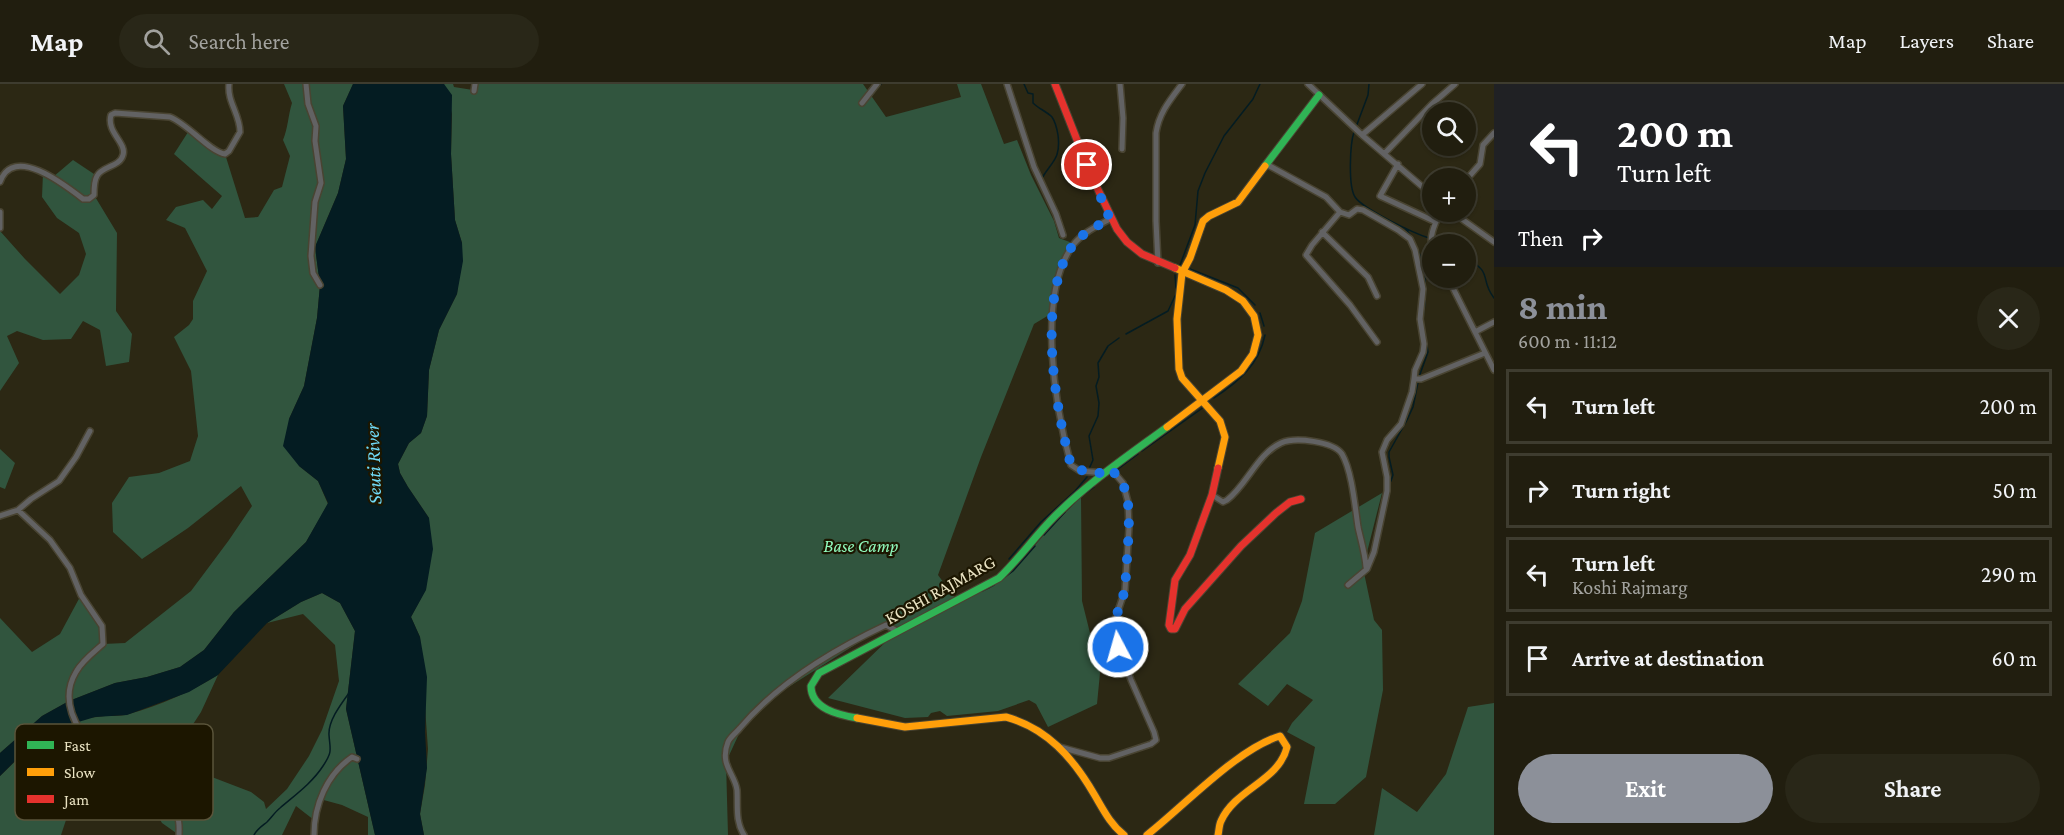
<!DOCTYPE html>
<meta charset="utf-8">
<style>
:root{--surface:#211e0f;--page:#292718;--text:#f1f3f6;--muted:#a2a29e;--line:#3e3c2f;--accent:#8c9099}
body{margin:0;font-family:"Crimson Pro",serif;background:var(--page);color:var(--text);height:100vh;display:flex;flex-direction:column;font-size:22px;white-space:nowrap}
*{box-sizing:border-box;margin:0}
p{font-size:20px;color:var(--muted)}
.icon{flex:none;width:33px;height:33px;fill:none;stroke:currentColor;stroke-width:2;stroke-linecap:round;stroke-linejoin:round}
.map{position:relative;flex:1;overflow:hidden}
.details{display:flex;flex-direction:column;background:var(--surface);width:570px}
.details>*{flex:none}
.guide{background:#202124;color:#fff;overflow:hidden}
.buttons{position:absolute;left:1422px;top:18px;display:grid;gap:12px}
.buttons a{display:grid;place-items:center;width:54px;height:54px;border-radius:50%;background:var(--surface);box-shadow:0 2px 4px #0004,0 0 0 2px var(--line);font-size:30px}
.pin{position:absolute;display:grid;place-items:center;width:51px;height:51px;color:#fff;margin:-26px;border:3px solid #fff;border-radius:50%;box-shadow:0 2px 6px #0007}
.me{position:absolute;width:66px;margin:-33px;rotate:354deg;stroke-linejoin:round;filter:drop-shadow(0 0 4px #0008)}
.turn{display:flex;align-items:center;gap:21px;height:126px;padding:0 24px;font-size:27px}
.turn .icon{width:78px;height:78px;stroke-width:2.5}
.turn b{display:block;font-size:42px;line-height:51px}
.then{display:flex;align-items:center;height:57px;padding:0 24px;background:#0003;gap:12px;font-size:22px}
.round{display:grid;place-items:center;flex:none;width:63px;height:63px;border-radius:32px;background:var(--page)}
.headline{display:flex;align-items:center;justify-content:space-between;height:102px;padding:0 24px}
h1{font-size:36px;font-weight:700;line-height:45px;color:var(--accent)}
.button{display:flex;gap:12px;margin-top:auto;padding:12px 24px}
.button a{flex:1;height:69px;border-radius:36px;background:var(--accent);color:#fff;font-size:24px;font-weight:700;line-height:69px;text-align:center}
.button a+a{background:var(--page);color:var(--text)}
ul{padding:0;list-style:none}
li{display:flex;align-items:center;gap:18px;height:75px;margin:0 12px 9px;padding:0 12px;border:3px solid var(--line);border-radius:0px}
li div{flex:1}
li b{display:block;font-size:22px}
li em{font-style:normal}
header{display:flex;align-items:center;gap:36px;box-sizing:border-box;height:84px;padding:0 30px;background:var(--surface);border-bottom:2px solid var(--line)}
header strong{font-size:28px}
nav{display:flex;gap:33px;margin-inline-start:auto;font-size:21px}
.search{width:420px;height:54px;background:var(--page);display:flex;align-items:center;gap:15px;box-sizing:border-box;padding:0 21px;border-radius:33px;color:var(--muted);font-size:22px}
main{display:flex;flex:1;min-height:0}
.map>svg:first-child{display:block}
.green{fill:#31553e}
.water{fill:#041c22}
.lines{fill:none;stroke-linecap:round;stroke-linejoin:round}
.stream{stroke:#041c22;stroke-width:1.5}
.street-casing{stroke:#494432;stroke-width:8}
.fast-casing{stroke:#494432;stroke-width:9}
.slow-casing{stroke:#494432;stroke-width:9}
.jam-casing{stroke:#494432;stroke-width:9}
.street{stroke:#626263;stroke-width:5}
.fast{stroke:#30b455;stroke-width:7}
.slow{stroke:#ff9f0a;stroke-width:7}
.jam{stroke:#e5322d;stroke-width:7}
.route{stroke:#1a73e8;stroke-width:10;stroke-dasharray:0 18}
.labels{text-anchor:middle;stroke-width:4.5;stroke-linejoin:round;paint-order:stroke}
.park-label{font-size:18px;font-style:italic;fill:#91fbbd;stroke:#1c1600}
.street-label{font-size:18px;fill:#eae3c2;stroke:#1c1600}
.water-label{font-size:20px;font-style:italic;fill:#70daf6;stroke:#1c1600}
.key{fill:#1c1600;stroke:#5a543a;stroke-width:1.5}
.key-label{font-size:16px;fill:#eae3c2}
</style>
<header>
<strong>Map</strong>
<div class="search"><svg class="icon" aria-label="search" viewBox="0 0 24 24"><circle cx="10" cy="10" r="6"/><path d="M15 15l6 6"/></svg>Search here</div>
<nav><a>Map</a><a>Layers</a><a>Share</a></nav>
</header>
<main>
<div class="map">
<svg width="1494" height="751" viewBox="0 0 1494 751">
<rect width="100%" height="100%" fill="#2c2814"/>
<!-- green -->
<path class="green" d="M284,0H353L343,22L346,75L338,109L315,163L320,201L317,234L304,302L289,335L299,382L318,397L328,420L306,458L234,528L204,566L180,583L147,593L115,599L69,617L42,632L0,669V534L32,568L60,550L81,511L102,542L103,560L125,559L191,507L229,456L252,422L241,402L188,444L142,475L113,448L112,419L129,393L159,389L190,377L198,352L191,287L174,253L189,241L193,235V217L207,187L185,144L166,136L176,123L203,116L212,125L222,112L174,70L190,45L225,70L245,134L258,133L274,106L282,103L290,72L283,56C288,44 288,32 292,19Z
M444,0H453L454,3L473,6L475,0H863L886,33L961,13L957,0H981L1004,60L1017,56L1031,91L1054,137L1059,154L1075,160L1057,196L1054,228L1034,240L981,373L938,491L958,518L990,504L1013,487L1048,446L1081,413L1082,517L1100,589L1097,620L1048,643L1036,620L1029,616L998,627L947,632L940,627L931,629L928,633L905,634L828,614L897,547L886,541L765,618L744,639L726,678L728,751H424L420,730L425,701L428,665L420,553L411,533L426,505L429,434L408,403L400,389L398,380L409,359L421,349L427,332L429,286L439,246L457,210L462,159L455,136L451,70L452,30Z
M73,76L97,92L94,111L117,149L116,227L132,250L129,278L106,282L100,246L83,237L71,255L43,256L17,247L7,252L19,279L0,307V147L25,175L60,210L79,191L86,170L79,149L57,134L42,113L43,89L53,93Z
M0,365L15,379L5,405L0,403Z
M1382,409L1363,484L1374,536L1382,546L1383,606L1366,693L1335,720H1304L1315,663L1287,648L1292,639L1313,616L1287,600L1268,622L1238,600L1290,549L1302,517L1315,449Z
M322,509L340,519L355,547L346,625L375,751H368V733L342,721L320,715L314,736L296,722L282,751H179L162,739L138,699H123L117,703L107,700L88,710L67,733L61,751H0V692C15,678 28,663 46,653C60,644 80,634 97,633C108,631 119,633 129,630C161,621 190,608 218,591L201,628L173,671L191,675L204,690L251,708L264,718L266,725L287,705L309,672L322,646L339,597L335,561L303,530L267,539L301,518Z
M1494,619V751H1374L1382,704L1417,728L1446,690L1468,623Z"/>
<!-- water -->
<path class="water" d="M353,0H444L452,11L451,70L455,136L462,159L463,177L457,210L439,246L429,286L427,332L421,349L409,359L398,380L400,389L408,403L429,434L433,465L426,506L411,533L420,553L427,593L425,648L427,684L420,730L424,751H375L346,625L355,547L340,519L322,509L301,518L267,539L218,591L189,608L127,631L95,633L75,639L46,652L27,665L0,692V669L42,632L69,617L115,599L147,593L180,583L204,566L234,528L306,458L328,419L318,397L299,382L283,362L289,335L304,302L317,234L320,201L315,163L338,109L346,75L343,22Z"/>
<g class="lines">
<!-- stream -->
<path class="stream" d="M1024,0L1028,9L1033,10V19C1039,25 1046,27 1052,33C1056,39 1057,45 1058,51C1061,75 1052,77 1042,94
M872,11L881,0
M1356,43L1368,11L1369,0
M1354,48C1350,60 1348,102 1355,113C1363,125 1413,149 1429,154
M1047,104L1058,128L1066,151
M1405,144C1425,168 1429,203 1423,233
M1433,156L1443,160
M1466,175C1494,188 1479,195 1494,214
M1180,181L1195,141L1198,107L1205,89L1224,52L1253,15L1260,0
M1190,185L1238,204L1255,221
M1175,191L1176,204
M1260,229L1264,242
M1126,250L1168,227L1175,212
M1419,293L1428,268L1425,249
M1214,314C1238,298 1259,281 1265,251
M1142,367L1204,323
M1089,385L1093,376L1089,352L1098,332L1099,319L1096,302L1099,293L1098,279L1108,262L1119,254
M1118,385L1138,370
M1391,397L1393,391L1389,373V368L1407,336L1413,323L1418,298
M1086,409L1094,403
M1044,451L1065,428
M1009,475L1041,438L1075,407L1087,393
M1005,493L1013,487L1035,462
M982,507L994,501
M254,751C257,745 262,742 267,738C271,734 275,728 280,724C295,711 312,699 323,682C333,667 330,666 329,651C328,637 341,620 349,609"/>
<!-- street casing -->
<g class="street-casing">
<path id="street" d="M306,0L308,20L316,42L315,57L321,99L315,118L311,172L313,189L320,201
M1007,0L1034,83L1056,130L1063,151
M1120,0L1123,34L1122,65
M1308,0L1362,51L1432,111
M474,7L475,0
M862,19L877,0
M1362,51L1422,0
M1385,69L1432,20L1455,0
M1266,80L1326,113L1340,128L1312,161L1306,171L1350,221L1377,258
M1398,80L1380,112L1436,138
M1466,96L1480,80L1483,61L1494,49
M0,98C13,60 65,101 83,115H89L94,111C94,106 94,97 97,92C102,82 120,83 123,71C127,59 106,48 111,31L115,29L170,33C188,40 210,68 225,70L229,67L240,48C240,30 227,18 229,0
M0,128V144
M1340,128L1349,131L1357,125L1363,126L1398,146L1410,155L1415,166L1423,205L1420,235L1424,260L1423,268L1415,286L1414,295
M1452,128L1494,158
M1322,148L1368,193L1377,212
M1432,162C1429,151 1436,138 1440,128
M1158,179L1156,137V49C1159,29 1170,16 1182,0
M1448,194L1494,286
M1475,248L1494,238
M1105,389L1080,387L1071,381C1055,323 1036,212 1073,161C1082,149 1097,142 1110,135
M1212,411L1223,418L1227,416C1247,401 1257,370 1281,359C1295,353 1333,357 1342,370C1352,387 1355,423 1358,443C1361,457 1365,469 1366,483
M18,426L50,456L70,484L81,511L102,542L103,560C94,568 82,577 76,588C60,615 74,646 97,663C106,662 112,659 120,657C139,654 157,666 174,671C180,673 187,673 192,676C198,680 201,684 204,690L200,694L169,692C159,709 172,716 177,732C180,738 179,745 179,751
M0,432L18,426L31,415L59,397L76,373L90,347
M1348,501L1367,485L1374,468L1387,407V393L1382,368L1387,356L1401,340L1412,308L1414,295H1421L1485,269
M1060,663L1100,674H1109L1151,660L1156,656L1154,648L1131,596L1115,550L1114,539L1125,506L1129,444L1128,418L1123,399L1111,385
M314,751C314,721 327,690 352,673L357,675
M744,751C735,737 738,722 737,706C735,690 719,681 728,658C730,653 737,648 740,644C777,600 835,565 886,541L897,547"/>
</g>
<!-- fast casing -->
<g class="fast-casing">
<path id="fast" d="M1265,82L1319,11
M857,634C839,631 811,625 811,602L819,589L999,494C1019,475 1035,452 1055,432C1089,398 1129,371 1167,343"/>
</g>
<!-- slow casing -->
<g class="slow-casing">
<path id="slow" d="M1167,343L1241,287L1253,270L1258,251L1254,232L1243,217L1226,206L1175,184
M1218,384L1225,353L1220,337L1182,294L1179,285L1177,235L1182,189L1190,174L1203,137L1209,132L1238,118L1265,82
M857,634L905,643L1006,633C1047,644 1073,674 1094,710C1103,725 1110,740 1124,751
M1147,751C1184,722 1237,665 1280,652L1287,663C1279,697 1235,705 1221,737C1219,741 1219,747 1218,751"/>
</g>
<!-- jam casing -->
<g class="jam-casing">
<path id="jam" d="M1055,0L1090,89L1117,145L1127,158L1142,170L1175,184
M1218,384L1212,411L1190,471L1175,496L1169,541L1171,545H1175L1185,525L1241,462L1276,429L1290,418L1301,415"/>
</g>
<!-- street -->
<use href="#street" class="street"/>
<!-- fast -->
<use href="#fast" class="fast"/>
<!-- slow -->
<use href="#slow" class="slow"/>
<!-- jam -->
<use href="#jam" class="jam"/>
</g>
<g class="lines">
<!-- route -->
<path class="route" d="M1087,81L1110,135C1097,142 1082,149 1073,161C1036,213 1055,323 1071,381C1082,388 1092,389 1105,389L1111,385L1123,399L1128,418L1129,444L1125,506L1114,539L1118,563"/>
</g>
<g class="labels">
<!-- park labels -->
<g class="park-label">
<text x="861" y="468">Base Camp</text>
</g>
<!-- street labels -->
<g class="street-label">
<text transform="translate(940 506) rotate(-29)" y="6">KOSHI RAJMARG</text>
</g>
<!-- water labels -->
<g class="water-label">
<text transform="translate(373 380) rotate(-92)" y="7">Seuti River</text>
</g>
</g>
<!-- legend -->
<rect x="15" y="640" width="198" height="96" rx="9" class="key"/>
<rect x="27" y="657" width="27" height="8" fill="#30b455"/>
<rect x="27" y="684" width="27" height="8" fill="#ff9f0a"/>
<rect x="27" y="711" width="27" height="8" fill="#e5322d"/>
<g class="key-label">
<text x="64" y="667">Fast</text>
<text x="64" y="694">Slow</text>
<text x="64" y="721">Jam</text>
</g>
</svg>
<div class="buttons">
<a><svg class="icon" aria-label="search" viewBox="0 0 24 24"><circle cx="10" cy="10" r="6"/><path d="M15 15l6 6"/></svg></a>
<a>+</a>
<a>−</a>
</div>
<div class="pin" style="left:1087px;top:81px;background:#d93025"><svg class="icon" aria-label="arrive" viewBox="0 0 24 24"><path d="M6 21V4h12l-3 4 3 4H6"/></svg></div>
<svg class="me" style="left:1118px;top:563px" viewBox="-20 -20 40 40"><circle r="17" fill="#1a73e8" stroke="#fff" stroke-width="3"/><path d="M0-11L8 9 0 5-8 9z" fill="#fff"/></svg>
</div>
<section class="details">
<div class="guide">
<div class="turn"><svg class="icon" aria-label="left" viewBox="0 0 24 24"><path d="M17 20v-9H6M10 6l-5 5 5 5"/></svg><div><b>200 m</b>Turn left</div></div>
<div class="then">Then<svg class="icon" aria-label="right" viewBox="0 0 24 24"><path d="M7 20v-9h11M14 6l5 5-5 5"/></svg></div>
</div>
<div class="headline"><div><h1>8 min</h1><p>600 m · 11:12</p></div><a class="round"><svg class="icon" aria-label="close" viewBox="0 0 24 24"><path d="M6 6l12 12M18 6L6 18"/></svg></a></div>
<ul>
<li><svg class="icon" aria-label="left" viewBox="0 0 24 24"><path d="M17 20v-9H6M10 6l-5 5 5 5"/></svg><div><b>Turn left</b></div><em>200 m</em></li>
<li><svg class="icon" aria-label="right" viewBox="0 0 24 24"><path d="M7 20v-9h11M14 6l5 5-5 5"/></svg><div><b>Turn right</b></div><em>50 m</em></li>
<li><svg class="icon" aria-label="left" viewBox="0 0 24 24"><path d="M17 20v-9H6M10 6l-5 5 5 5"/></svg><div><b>Turn left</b><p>Koshi Rajmarg</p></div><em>290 m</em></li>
<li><svg class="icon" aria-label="arrive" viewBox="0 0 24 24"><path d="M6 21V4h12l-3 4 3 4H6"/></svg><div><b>Arrive at destination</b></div><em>60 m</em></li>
</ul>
<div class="button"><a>Exit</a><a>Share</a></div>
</section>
</main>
